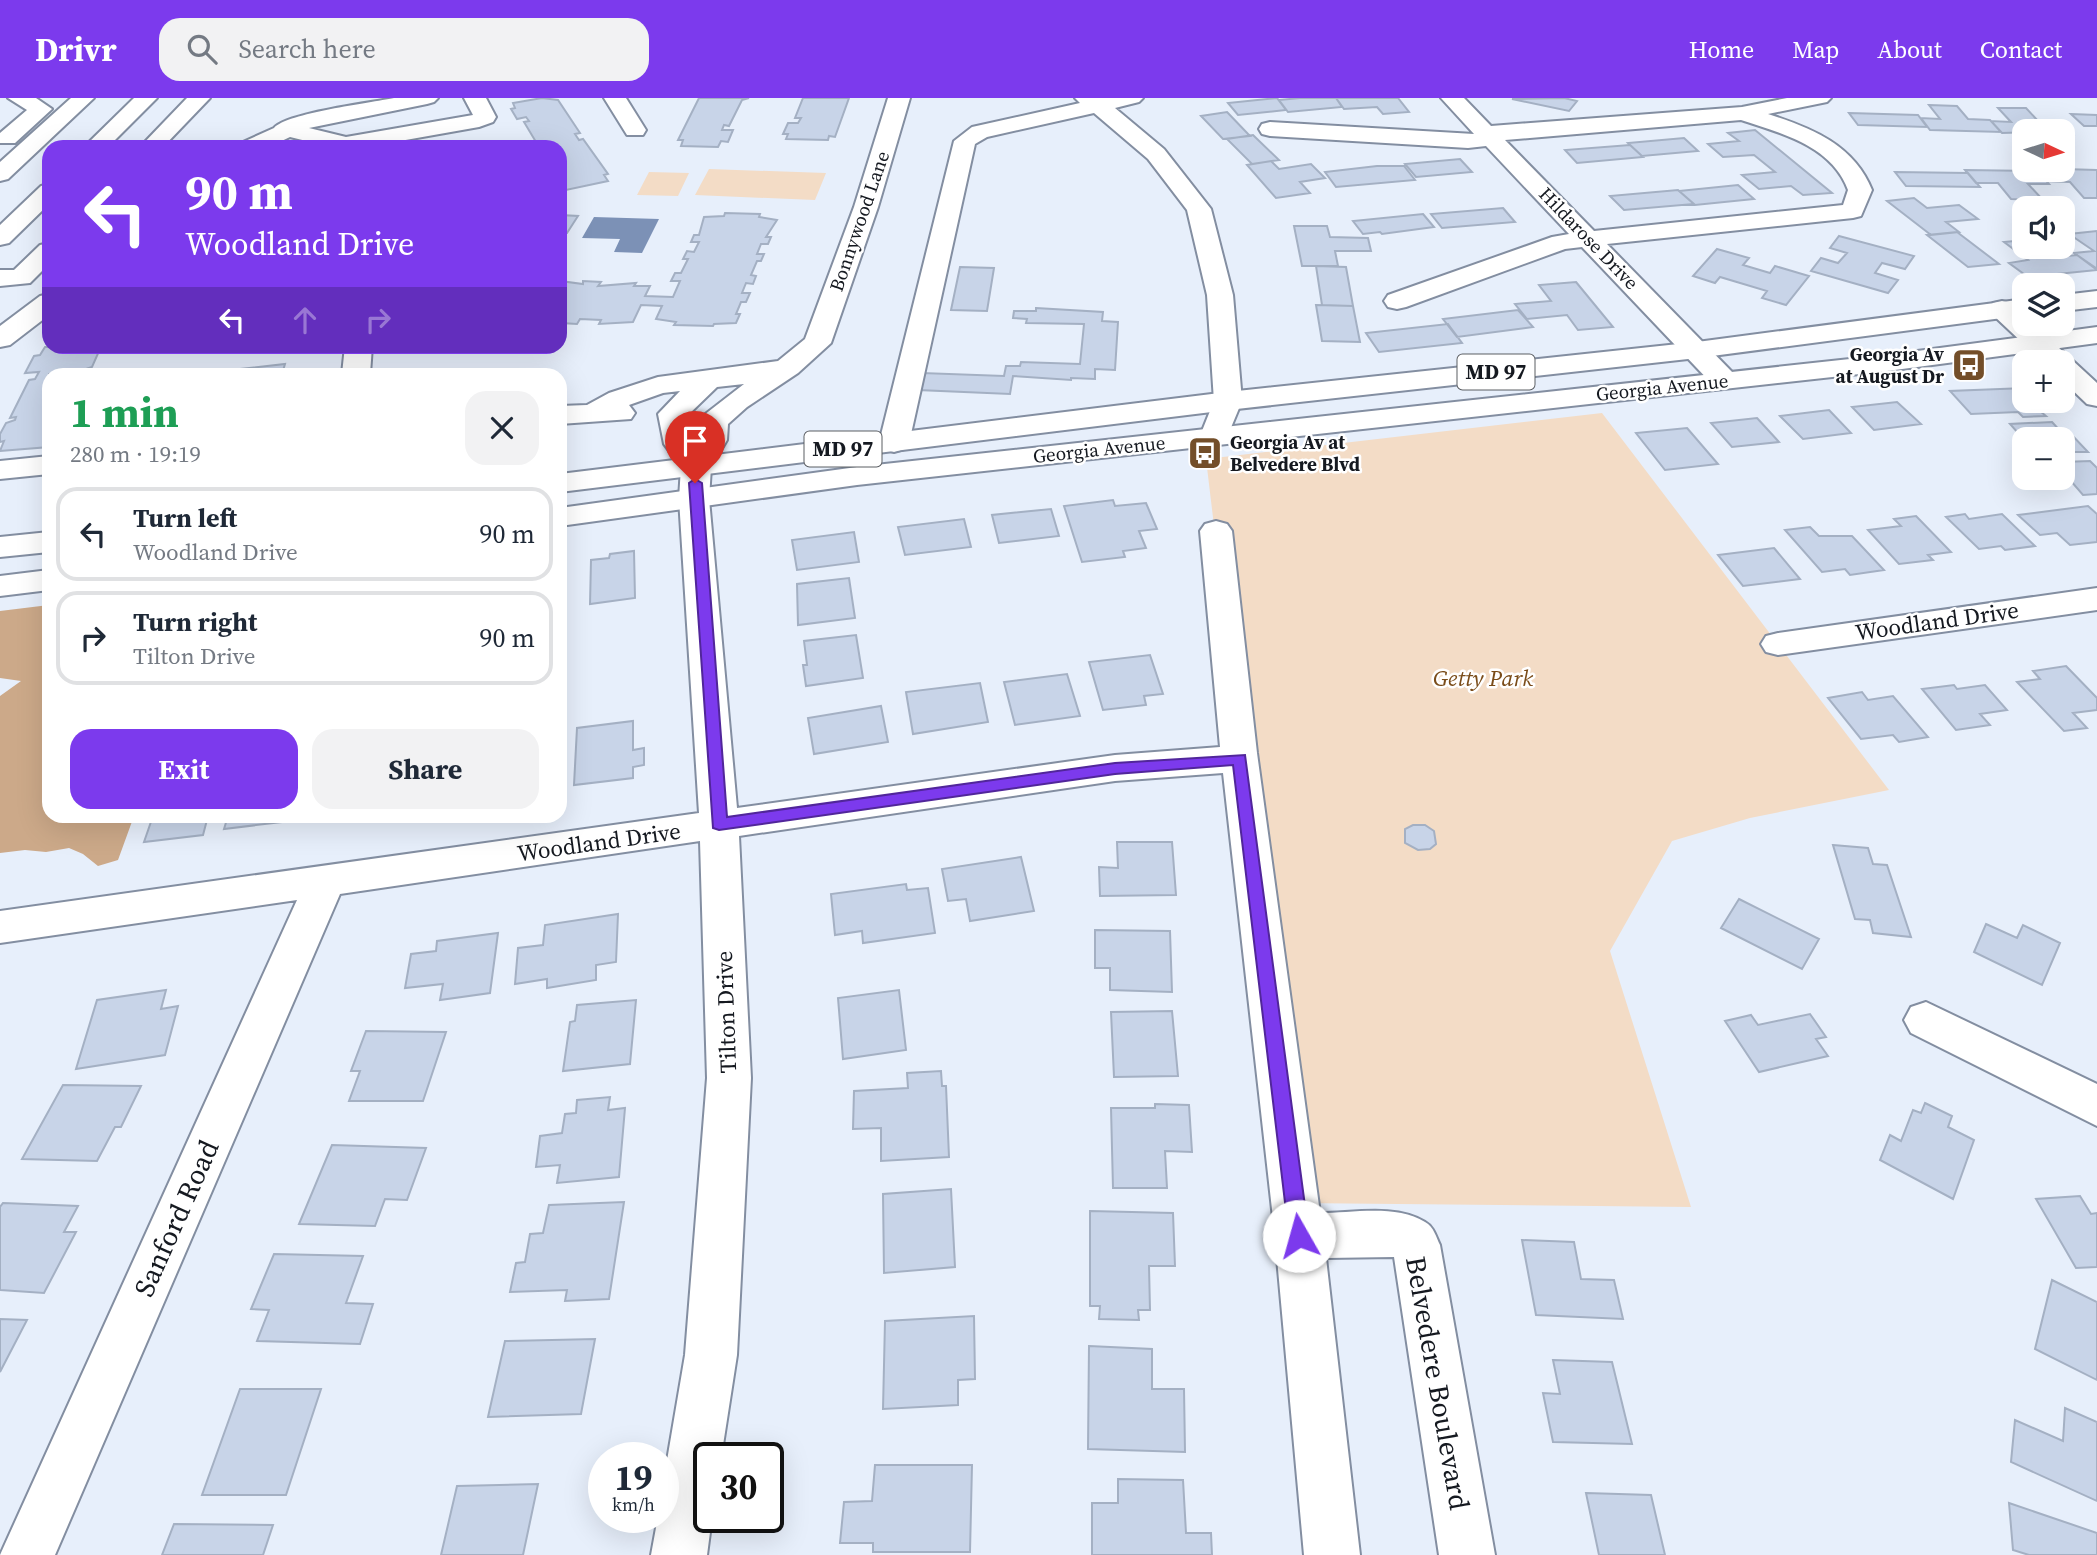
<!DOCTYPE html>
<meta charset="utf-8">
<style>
:root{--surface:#fff;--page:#f2f2f3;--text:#1f2937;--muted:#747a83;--line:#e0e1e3;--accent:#7c3aed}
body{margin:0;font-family:"Source Serif 4",serif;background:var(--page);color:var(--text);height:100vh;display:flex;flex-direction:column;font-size:26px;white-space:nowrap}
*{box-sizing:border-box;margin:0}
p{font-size:23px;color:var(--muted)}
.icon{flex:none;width:38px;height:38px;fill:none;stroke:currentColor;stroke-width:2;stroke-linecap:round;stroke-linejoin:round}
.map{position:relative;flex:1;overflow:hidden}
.panel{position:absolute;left:42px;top:270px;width:525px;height:455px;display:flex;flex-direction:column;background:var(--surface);border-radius:21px;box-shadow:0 7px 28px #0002}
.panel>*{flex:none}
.banner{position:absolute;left:42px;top:42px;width:525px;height:214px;border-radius:21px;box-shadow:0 7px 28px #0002;background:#7c3aed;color:#fff;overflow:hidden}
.needle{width:46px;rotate:94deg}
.buttons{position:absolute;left:2012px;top:21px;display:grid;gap:14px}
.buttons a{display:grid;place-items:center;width:63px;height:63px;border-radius:14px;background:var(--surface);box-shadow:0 7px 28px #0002;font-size:35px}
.speed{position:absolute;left:588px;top:1344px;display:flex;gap:14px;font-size:35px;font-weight:700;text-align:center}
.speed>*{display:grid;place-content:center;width:91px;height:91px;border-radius:50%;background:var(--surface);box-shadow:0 7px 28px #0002;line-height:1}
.speed small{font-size:18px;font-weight:400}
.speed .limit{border:4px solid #111;border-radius:10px;background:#fff;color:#111}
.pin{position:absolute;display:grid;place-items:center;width:60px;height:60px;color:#fff;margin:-72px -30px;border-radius:50% 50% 50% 0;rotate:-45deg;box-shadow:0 0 7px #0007}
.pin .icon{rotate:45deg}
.me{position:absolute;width:77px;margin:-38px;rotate:353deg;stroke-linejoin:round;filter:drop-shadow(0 0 5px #0008)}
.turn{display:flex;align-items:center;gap:24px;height:147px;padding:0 28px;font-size:32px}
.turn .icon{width:91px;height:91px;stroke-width:2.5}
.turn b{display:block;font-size:49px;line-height:60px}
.lanes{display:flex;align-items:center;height:66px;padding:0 28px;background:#0003;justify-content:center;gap:35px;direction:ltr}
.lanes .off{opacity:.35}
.round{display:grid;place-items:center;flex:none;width:74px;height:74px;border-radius:21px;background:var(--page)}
.summary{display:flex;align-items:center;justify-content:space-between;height:119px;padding:0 28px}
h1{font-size:42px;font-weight:700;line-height:52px;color:#1e9e55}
.primary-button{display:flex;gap:14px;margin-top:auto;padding:14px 28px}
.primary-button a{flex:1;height:80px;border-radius:21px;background:var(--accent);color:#fff;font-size:28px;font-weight:700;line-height:80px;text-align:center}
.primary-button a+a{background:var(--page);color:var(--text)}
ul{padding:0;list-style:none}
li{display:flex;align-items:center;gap:21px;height:94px;margin:0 14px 10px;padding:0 14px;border:4px solid var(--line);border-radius:21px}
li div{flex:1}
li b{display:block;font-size:26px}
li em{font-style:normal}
header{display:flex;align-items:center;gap:42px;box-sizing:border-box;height:98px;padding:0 35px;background:var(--accent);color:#fff}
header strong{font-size:33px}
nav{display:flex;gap:38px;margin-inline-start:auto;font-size:24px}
.search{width:490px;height:63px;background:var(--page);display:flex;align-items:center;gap:18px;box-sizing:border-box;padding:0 24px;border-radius:21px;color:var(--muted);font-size:26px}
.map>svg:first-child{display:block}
.green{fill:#f3dcc6}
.forest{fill:#cca989}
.water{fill:#7c91b6}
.building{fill:#c8d4e8;stroke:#a4b0c3;stroke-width:2}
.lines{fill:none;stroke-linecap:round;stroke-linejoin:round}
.minor-casing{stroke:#838ea1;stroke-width:4}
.major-casing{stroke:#838ea1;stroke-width:4}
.minor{fill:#fff;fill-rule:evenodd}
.major{fill:#fff;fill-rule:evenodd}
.route{fill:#7c3aed;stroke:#51269a;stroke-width:2}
.labels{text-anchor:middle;stroke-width:5;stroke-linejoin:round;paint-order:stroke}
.far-street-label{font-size:19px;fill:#151920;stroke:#fff}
.far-poi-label{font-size:19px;font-weight:bold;fill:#151920;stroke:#fff;text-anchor:end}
.shield{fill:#fff;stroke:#5b5e63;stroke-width:2}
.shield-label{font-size:21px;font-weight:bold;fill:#151920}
.street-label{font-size:23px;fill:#151920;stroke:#fff}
.park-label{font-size:23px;font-style:italic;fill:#7a4c19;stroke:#fff}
.near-street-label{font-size:28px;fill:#151920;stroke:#fff}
</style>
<header>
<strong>Drivr</strong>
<div class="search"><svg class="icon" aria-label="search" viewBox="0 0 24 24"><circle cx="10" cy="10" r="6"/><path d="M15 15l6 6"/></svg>Search here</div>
<nav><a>Home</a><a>Map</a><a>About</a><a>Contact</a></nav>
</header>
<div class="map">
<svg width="2097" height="1457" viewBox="0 0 2097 1457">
<rect width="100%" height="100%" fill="#e7effb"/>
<!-- green -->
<path class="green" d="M709,71L826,75L815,102L695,97Z
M649,74L689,75L678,98L637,97Z
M1602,315L1889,692L1750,720L1672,743L1610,853L1691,1109L1295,1105L1206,361Z"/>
<!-- forest -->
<path class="forest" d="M49,507V718H134L118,762L98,768L83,756L69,750L46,754L25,752L0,755V598L21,583L0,580V513Z"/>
<!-- water -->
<path class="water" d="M594,119L659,121L642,155L614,154L620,141L582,140Z"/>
<!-- building -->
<path class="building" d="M542,0L558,2L580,35L575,36L579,42L583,41L608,76L604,77L608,83L566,92L560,86V49H539L524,24L529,23L526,19L517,21L511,11L515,10L513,5Z
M699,0H749L742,2L729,28L724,27L722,32H733L728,44L721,43L718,49L681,48L683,42H678Z
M803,0H849L835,39L829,38L828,42L786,41L788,36H783L788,25H798L801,20H795Z
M1277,0L1286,12L1238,17L1228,5Z
M1300,0H1336L1342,9L1288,14L1279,2Z
M1336,0H1398L1409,14L1383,16L1377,9L1344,11Z
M1564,0L1577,3L1569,13L1512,1Z
M1929,7L1957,8L1968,21L1990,22L2001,34L1930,32L1921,20L1940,21Z
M1998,10H2026L2039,24H2061L2073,37H2063V33L2002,35L1991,23L2011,24Z
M1227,14L1250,38L1223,41L1201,18Z
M1849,15L1918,17L1927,29L1858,27Z
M2071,16L2097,17V28H2084Z
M1755,32L1832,95L1803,97L1791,88L1759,91L1742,77L1775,74L1754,57L1723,59L1708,46L1739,43L1728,35Z
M1253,37L1279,62L1252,66L1227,41Z
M1684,40L1698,53L1642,58L1628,45Z
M1630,47L1643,59L1577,65L1565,52Z
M1460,61L1472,74L1416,79L1405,66Z
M1271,63L1279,71L1311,66L1325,80L1300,84L1310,95L1276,100L1247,67Z
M1377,68H1404L1415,82L1336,89L1325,74Z
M2063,71L2097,72V100H2084L2070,84L2046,83L2036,72Z
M1965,72L2037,73L2049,86H2028L2043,102L2011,101L1998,85H1976Z
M1895,74L1968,75L1980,89L1906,88Z
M1738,87L1754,101L1695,107L1679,93Z
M1678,92L1694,106L1624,112L1610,98Z
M1914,100L1927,110L1959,107L1978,121L1946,124L1959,134L1931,137L1887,103Z
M1503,110L1515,124L1442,130L1431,116Z
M725,115L760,116L759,119L777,122L766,139H771L768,146H761L757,156H764L761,163H757L751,177L756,178L753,186L746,185L742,195H750L746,204H741L736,216H740L736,225L714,226L713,228L674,227L676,224L656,221L662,208L641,207L633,224L599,226L601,222L580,221L577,226L561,225L560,183L583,186V183L601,184L598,188L636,185L634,188H650L645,198L673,199L680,183H671L675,175H681L688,161H683L687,153L694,154L699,144H691L694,137H699L704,119L724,118Z
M1423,116L1434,129L1382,136L1380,134L1363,136L1353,123Z
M560,117L578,118L567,135H560Z
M1294,128H1327L1330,139L1368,140L1371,153H1335L1338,168H1302Z
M2097,133V170H2096L2074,155L2094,153L2069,136Z
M1957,134L1999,166L1968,169L1927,137Z
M1839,138L1914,158L1905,171L1882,165L1875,175L1898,182L1888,195L1811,173L1821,160L1838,165L1847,155L1830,150Z
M2025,142V149H2043L2057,159L2077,157L2097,172L2028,179L2009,165L2028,162L2004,144Z
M1717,151L1749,160L1743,167L1770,175L1775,168L1809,178L1786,207L1762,200L1767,193L1720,179L1715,185L1693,178Z
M1316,168L1346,169L1353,208L1322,207Z
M960,169L994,170L987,213L951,212Z
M1576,184L1613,229L1578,232L1567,217L1527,221L1515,206L1551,203L1539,187Z
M1316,207L1353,208L1360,244L1322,243Z
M1036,210L1103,214L1102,223L1118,224L1115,272L1095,271V281L1071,280V282L1013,278L1010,296L918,292L922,275L1004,278L1006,268H1020L1021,264L1080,266L1084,226L1026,225L1027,221L1013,220L1014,213H1036Z
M1518,212L1533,229L1457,239L1443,221Z
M1448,226L1462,245L1379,254L1366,235Z
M94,248L93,252L100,251L92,269L83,272L88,273L86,276H49V349L0,353L4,343L0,344V336L6,325L15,322L16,319L10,320L29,282L35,281L39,274L25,275L34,258L40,257L45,249Z
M285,266L282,276H157L196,273L194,276Z
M2025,290V303H2037L2047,313H2040L2046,318L2023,319L2018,314L1971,316L1950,293Z
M1897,304L1921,326L1874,332L1852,309Z
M1829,312L1851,335L1803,341L1780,318Z
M1757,320L1779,344L1732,349L1711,325Z
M2052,324L2062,335H2070L2088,354H2063V341H2025L2022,338H2034L2031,335H2018L2010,326Z
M1687,330L1718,366L1665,372L1636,335Z
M2090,363L2097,370V396L2083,397L2071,383L2056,384L2052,380H2063V364Z
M1113,402L1115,408L1146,405L1157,431L1139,433L1146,450L1123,453L1125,459L1082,464L1064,408Z
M2088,408L2097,416V444L2070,447L2057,435L2040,437L2018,417Z
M1051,411L1059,438L999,445L992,417Z
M1965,416L1969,421L2002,416L2035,448L2005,452L2001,448L1979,451L1946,419Z
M1916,418L1951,454L1928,457L1933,462L1899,466L1868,432L1901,428L1894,421Z
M964,421L971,449L905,457L898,429Z
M1810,429L1819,438H1852L1884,472L1850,477L1845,471L1822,474L1785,432Z
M854,434L859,464L797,472L792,442Z
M1774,450L1800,481L1743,488L1718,457Z
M634,453L635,500L590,506L591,462L609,460L610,456Z
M849,480L855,520L798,527L797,486Z
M856,537L863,580L806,588L803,567H807L804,543Z
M1150,557L1163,596L1144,598L1146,607L1103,612L1089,564Z
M2066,568L2097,600V612L2073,615L2087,630L2064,633L2017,584L2040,581L2033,573Z
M1067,576L1080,618L1015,627L1004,584Z
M980,585L988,624L913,636L906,594Z
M1954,587L1957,591L1985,587L2007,612L1980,616L1990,627L1956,632L1922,591Z
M1862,594L1868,602L1893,598L1928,639L1899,644L1893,637L1861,641L1828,600Z
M881,608L888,644L814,656L808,620Z
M633,623V652L644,650V667L633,669V680L574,687L577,630Z
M153,718H208L203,737L144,744Z
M228,718H291L290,723L224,731Z
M1413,727H1425L1434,733L1436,746L1430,751L1418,752L1405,745V731Z
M1117,744H1172L1176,797L1100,798L1099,769L1118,770Z
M1833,747L1868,750L1873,766L1887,767L1911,839L1873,835L1870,822L1855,821Z
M1021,759L1034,813L970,823L966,801L948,803L942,771Z
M906,786L907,792L928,790L935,835L863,845L862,833L835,837L831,796Z
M1739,801L1819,841L1802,871L1721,830Z
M618,816L616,864L596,867V882L547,890V881L515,886L518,850L543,847L545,827Z
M1986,826L2017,840L2023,827L2060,845L2042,887L1974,854Z
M1095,832L1170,833L1172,894L1110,892V870H1095Z
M498,835L490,895L440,902L443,886L405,890L411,856L436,853L437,843Z
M166,892L161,911L178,908L165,957L76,971L97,902Z
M899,892L906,952L843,961L838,900Z
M636,902L630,966L563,973L570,924L575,923L577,907Z
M1172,913L1178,978L1114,979L1111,914Z
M1810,916L1826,939L1816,941L1828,958L1759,974L1725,923L1751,917L1758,927Z
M366,933L446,934L423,1003H349L360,973H351Z
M941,973L942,988H946L949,1059L881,1063V1030L853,1031L854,993L908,990L907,975Z
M63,987L141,988L121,1029H115L97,1063L22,1061Z
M610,999L608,1012L625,1010L619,1079L557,1085L560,1067L536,1069L540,1038L562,1035L565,1016L576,1015L577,1002Z
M1925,1005L1952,1018L1948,1029L1974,1042L1953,1101L1880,1062L1890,1037L1901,1043L1913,1012L1921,1015Z
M1155,1006L1189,1007L1192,1054L1165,1053L1167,1090H1113L1111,1010H1155Z
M332,1047L426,1050L407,1102L385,1101L375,1128L299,1126Z
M951,1091L955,1169L884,1175L883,1096Z
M2080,1098L2091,1116L2097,1115V1169L2076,1170L2036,1101Z
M624,1104L609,1201L565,1203L567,1192L510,1194L516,1165L525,1164L530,1136L543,1135L549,1107Z
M3,1105L78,1108L64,1134H76L44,1195L0,1192V1109Z
M1090,1113L1173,1115L1175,1168H1149L1150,1212H1138L1139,1222L1099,1221L1100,1208H1090Z
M1522,1142L1574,1144L1581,1181L1614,1182L1623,1221L1536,1217Z
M274,1156L363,1158L346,1205L373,1206L360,1246L257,1243L269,1212L251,1211Z
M2052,1182L2097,1204V1282L2035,1251Z
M974,1218L975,1281L958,1282V1307L883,1311L885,1223Z
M0,1221L27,1222L0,1274Z
M595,1241L581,1316L488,1319L505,1243Z
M1089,1248L1152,1251V1291H1184L1185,1354L1088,1351Z
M1553,1262L1612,1264L1632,1346L1553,1344L1543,1295L1560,1296Z
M240,1291H321L286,1397H202Z
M2065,1310L2097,1324V1403L2011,1364L2015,1322L2063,1343Z
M875,1367H972L970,1454H873V1445H840L844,1404L872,1403Z
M1118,1381L1183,1382L1186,1435H1211L1212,1457H1092V1405H1118Z
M538,1386L523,1457H441L457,1388Z
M1586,1395L1651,1397L1665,1457H1599Z
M2009,1405L2097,1435V1457H2029L2013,1452Z
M174,1426L273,1427L263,1457H162Z"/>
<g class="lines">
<!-- minor casing -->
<g class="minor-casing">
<path id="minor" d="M8,0H36L52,11L15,45H0V35L27,12Z
M71,0H94L8,81L0,83V64Z
M134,0H157L108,49H84Z
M187,0H210L163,49H140Z
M394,0H438L434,4L427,6L309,30L346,39L473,17L464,0H486L496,19L493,24L479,29L366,49H331L290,39L269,49H240L243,44L274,30C287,15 370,5 394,0Z
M604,0H626L646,32L643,37H627Z
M888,0H910L878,109L831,245L798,275L747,309L728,326L727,342L711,369L709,401L737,710L1115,657L1220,649L1200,433L1205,426L1216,423L1227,426L1232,433L1257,655L1320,1115C1352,1115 1397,1106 1425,1124C1434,1129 1436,1139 1440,1147L1495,1457H1439L1394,1159L1326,1160L1360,1457H1304L1275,1138L1223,675L1115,683L739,738L751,980L737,1257L721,1360H709V1419H712L707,1457H651L658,1419H663V1386L685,1257L707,980L700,743L340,796L55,1457H0L297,802L0,845V813L699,715L679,401L681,369L664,346L658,316L680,293L663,295L629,307L635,315L631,321L560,326V308L587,307L609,295L658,279L778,263L805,241L854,109ZM744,286L704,317L700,323L695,347L687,318L717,289Z
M1075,0H1143L1139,4L1115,10L1164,51L1211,111L1233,197L1242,303L1225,344L1215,347L1205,344L1200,338L1214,303L1207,197L1187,112L1148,61L1094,15L987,39L975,46L909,345L904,351L894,354L884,351L879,345L954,43L972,29L1080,5Z
M1441,0H1464L1491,28L1742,9L1787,0H1831L1827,4L1768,16C1812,30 1854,47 1872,92L1861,118L1853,120L1607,146L1734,276L1738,282L1734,288L1724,290L1714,288L1582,149L1565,151L1406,209L1397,211L1388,209L1384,203L1388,197L1552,139L1569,136L1486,48L1468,50L1270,38L1262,36L1259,31L1262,26L1270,24L1474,36ZM1741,22C1781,35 1832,48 1848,92L1843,107L1594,133L1505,42Z
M49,86V106L9,145L0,147V127L41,88Z
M49,145V166L30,185L0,188V172H14L40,147Z
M49,196V217L10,247L0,249V228L40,198Z
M2002,203L2011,205L2025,218V226H2033L2097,285V308L2087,306L2063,283V264H2043L1993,217L1989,211L1993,205Z
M345,248H372L370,276H342Z
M49,358V376L0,381V363Z
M2097,490V512L1778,557L1766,554L1761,546L1766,538L1778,535Z
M1926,904L2097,986V1028L1911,935L1904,922L1911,909Z"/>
</g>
<!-- major casing -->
<g class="major-casing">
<path id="major" d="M2097,193V209L2063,213V197Z
M2025,201V217L1697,260L1228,312L560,394V376L1228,294L1697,244Z
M2097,229V245L1887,273L857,387L560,428V410L857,369L1887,257Z
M49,434V454L0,459V439Z
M49,472V492L0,498V478Z"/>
</g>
<!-- minor -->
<use href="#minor" class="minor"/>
<!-- major -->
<use href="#major" class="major"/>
</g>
<!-- route -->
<path class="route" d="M695,381L702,385L727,719L1115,665L1245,657L1309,1138L1306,1144L1299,1147L1292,1144L1289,1138L1233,667L1115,676L719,732L713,730L689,385Z"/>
<!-- icons -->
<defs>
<g id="bus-square" transform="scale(1.75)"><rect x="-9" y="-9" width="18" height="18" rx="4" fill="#734e29" stroke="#fff"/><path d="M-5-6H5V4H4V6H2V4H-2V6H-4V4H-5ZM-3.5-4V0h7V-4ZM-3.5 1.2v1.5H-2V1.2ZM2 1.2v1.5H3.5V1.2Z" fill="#fff"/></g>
</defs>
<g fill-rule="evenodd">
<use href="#bus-square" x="1969" y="267"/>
<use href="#bus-square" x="1205" y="355"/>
</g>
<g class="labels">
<!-- far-street labels -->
<g class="far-street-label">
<text transform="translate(859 123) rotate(-71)" y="7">Bonnywood Lane</text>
<text transform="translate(1589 140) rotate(46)" y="7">Hildarose Drive</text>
<text transform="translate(1662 289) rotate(-6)" y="7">Georgia Avenue</text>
<text transform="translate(1099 351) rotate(-6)" y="7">Georgia Avenue</text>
</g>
<!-- far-poi labels -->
<g class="far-poi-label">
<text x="1944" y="263">Georgia Av<tspan x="1944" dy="22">at August Dr</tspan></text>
<text x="1230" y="351" text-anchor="start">Georgia Av at<tspan x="1230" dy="22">Belvedere Blvd</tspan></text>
</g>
<!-- shield labels -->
<g class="shield">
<rect x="1457.5" y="256.5" width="77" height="35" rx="5"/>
<rect x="804.5" y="333.5" width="77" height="35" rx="5"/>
</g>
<g class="shield-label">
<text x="1496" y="281">MD 97</text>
<text x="843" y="358">MD 97</text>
</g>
<!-- street labels -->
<g class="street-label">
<text transform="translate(1937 523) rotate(-8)" y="8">Woodland Drive</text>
<text transform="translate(599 744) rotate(-8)" y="8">Woodland Drive</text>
<text transform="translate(726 914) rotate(-92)" y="8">Tilton Drive</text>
</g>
<!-- park labels -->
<g class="park-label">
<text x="1483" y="588">Getty Park</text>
</g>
<!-- near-street labels -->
<g class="near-street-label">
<text transform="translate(176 1120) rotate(-66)" y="10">Sanford Road</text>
<text transform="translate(1438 1285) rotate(80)" y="10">Belvedere Boulevard</text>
</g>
</g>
</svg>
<div class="buttons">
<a><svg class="needle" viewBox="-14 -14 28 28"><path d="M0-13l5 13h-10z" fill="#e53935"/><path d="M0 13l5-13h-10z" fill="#747a83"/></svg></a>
<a><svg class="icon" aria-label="sound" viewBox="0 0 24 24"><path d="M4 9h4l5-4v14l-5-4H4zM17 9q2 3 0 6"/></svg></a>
<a><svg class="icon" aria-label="layers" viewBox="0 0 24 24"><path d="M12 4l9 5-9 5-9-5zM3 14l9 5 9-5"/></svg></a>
<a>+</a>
<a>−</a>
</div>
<div class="speed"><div>19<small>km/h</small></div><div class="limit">30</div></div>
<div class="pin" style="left:695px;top:385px;background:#d93025"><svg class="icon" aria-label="arrive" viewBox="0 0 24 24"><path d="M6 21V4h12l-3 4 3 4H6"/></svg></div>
<svg class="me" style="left:1299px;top:1138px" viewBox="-20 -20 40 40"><circle r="19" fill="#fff"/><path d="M0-13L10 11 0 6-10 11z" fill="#7c3aed"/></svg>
<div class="banner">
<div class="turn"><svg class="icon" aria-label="left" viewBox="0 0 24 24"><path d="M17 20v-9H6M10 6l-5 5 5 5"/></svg><div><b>90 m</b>Woodland Drive</div></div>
<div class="lanes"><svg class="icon" aria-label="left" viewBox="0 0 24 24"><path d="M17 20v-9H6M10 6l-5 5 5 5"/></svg><svg class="icon off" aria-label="ahead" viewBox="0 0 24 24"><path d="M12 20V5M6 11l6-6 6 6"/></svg><svg class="icon off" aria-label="right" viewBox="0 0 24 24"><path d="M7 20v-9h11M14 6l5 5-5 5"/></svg></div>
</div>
<section class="panel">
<div class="summary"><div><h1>1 min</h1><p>280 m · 19:19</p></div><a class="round"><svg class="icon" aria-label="close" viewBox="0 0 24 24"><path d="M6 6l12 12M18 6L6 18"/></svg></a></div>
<ul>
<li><svg class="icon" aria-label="left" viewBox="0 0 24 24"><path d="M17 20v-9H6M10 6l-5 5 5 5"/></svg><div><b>Turn left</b><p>Woodland Drive</p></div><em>90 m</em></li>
<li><svg class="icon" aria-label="right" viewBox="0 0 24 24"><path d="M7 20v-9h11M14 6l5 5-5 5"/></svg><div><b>Turn right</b><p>Tilton Drive</p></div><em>90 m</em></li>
</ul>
<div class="primary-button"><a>Exit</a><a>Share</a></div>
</section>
</div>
